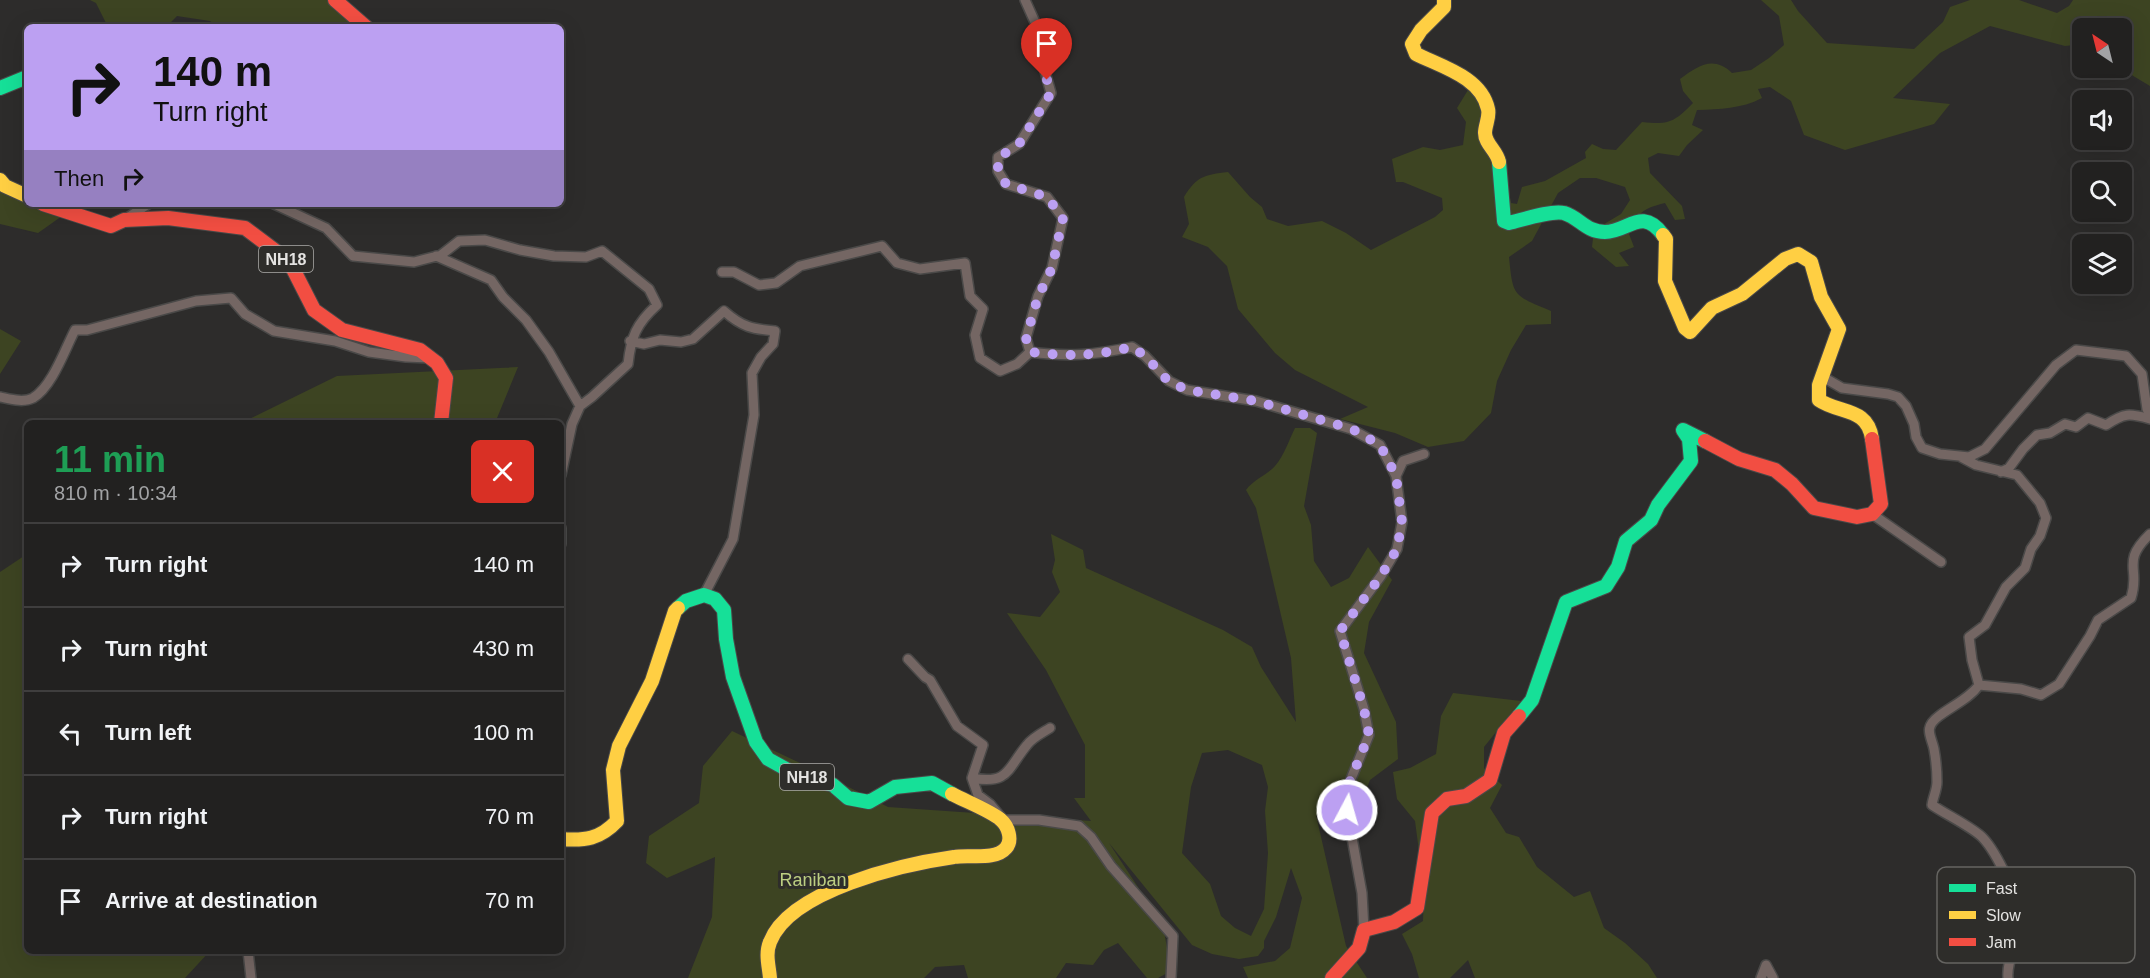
<!DOCTYPE html>
<meta charset="utf-8">
<style>
:root{--surface:#222120;--page:#2e2e2d;--text:#f1f3f6;--muted:#a2a3a5;--line:#3f3e3e}
body{margin:0;font-family:Helvetica,sans-serif;background:var(--page);color:var(--text);height:100vh;display:flex;flex-direction:column;font-size:22px;white-space:nowrap}
*{box-sizing:border-box;margin:0}
p{font-size:20px;color:var(--muted)}
.icon{flex:none;width:33px;height:33px;fill:none;stroke:currentColor;stroke-width:2;stroke-linecap:round;stroke-linejoin:round}
.map{position:relative;flex:1;overflow:hidden}
.side{position:absolute;left:24px;top:420px;width:540px;height:534px;display:flex;flex-direction:column;background:var(--surface);border-radius:9px;box-shadow:0 6px 24px #0002,0 0 0 2px var(--line)}
.side>*{flex:none}
.guide{position:absolute;left:24px;top:24px;width:540px;height:183px;border-radius:9px;box-shadow:0 6px 24px #0002,0 0 0 2px var(--line);background:#bca0f2;color:#111;overflow:hidden}
.needle{width:39px;rotate:325deg}
.controls{position:absolute;left:2072px;top:18px;display:grid;gap:12px}
.controls a{display:grid;place-items:center;width:60px;height:60px;border-radius:9px;background:var(--surface);box-shadow:0 6px 24px #0002,0 0 0 2px var(--line);font-size:30px}
.pin{position:absolute;display:grid;place-items:center;width:51px;height:51px;color:#fff;margin:-62px -26px;border-radius:50% 50% 50% 0;rotate:-45deg;box-shadow:0 0 6px #0007}
.pin .icon{rotate:45deg}
.me{position:absolute;width:66px;margin:-33px;rotate:6deg;stroke-linejoin:round;filter:drop-shadow(0 0 4px #0008)}
.turn{display:flex;align-items:center;gap:21px;height:126px;padding:0 30px;font-size:27px}
.turn .icon{width:78px;height:78px;stroke-width:2.5}
.turn b{display:block;font-size:42px;line-height:51px}
.then{display:flex;align-items:center;height:57px;padding:0 30px;background:#0003;gap:12px;font-size:22px}
.round{display:grid;place-items:center;flex:none;width:63px;height:63px;border-radius:9px;background:var(--page)}
.headline{display:flex;align-items:center;justify-content:space-between;height:102px;padding:0 30px}
h1{font-size:36px;font-weight:700;line-height:45px;color:#1e9e55}
ul{padding:0;list-style:none}
li{display:flex;align-items:center;gap:18px;height:84px;padding:0 30px;border-top:2px solid var(--line)}
li div{flex:1}
li b{display:block;font-size:22px}
li em{font-style:normal}
.map>svg:first-child{display:block}
.green{fill:#3d4422;fill-rule:evenodd}
.lines{fill:none;stroke-linecap:round;stroke-linejoin:round}
.street-casing{stroke:#4a4948;stroke-width:12}
.fast-casing{stroke:#4a4948;stroke-width:16}
.slow-casing{stroke:#4a4948;stroke-width:16}
.jam-casing{stroke:#4a4948;stroke-width:16}
.street{stroke:#746663;stroke-width:9}
.fast{stroke:#16e098;stroke-width:14}
.slow{stroke:#ffcf43;stroke-width:14}
.jam{stroke:#f24e42;stroke-width:14}
.route{stroke:#bca0f2;stroke-width:10;stroke-dasharray:0 18}
.labels{text-anchor:middle;stroke-width:6;stroke-linejoin:round;paint-order:stroke}
.shield{fill:#2e2d2a;stroke:#adacaa;stroke-width:1.5}
.shield-label{font-size:16px;font-weight:bold;fill:#e4e3e1}
.park-label{font-size:18px;fill:#bcce82;stroke:#2e2d2a}
.key{fill:#2e2d2a;stroke:#656461;stroke-width:1.5}
.key-label{font-size:16px;fill:#e4e3e1}
</style>
<div class="map">
<svg width="2150" height="978" viewBox="0 0 2150 978">
<rect width="100%" height="100%" fill="#2d2c2b"/>
<!-- green -->
<path class="green" d="M90,0H330L359,27H217L210,21L177,16L166,27H108L96,3Z
M1761,0H1791L1798,11L1827,43L1914,49L1943,22L1950,7L1970,0H2019L2057,13L2069,6L2073,0H2150V86L2120,68L2121,28H2082V44L2065,46L1990,26L1940,53L1893,98L1950,104L1934,124L1845,150L1804,135L1791,101L1770,87L1758,89L1762,98C1741,109 1720,109 1697,110L1692,125L1703,130L1687,145L1679,156L1658,153L1648,158L1650,173L1682,206L1685,219L1675,220L1665,203C1641,209 1639,212 1629,234L1634,247L1619,253L1629,266L1616,267L1592,247L1594,230L1621,214L1630,200L1625,187L1596,178H1580L1558,193L1532,241L1509,257C1513,297 1513,295 1551,311V324L1526,325L1511,350L1497,381L1491,413L1464,441L1428,447L1395,433L1340,419L1368,407L1295,370L1275,353L1238,309L1227,266L1208,247L1182,237L1189,224L1184,197C1197,176 1204,175 1228,172L1250,197L1262,207L1267,219L1288,226L1322,221L1346,233L1371,250L1435,217L1443,210L1442,198L1403,182H1396L1392,159L1423,147L1440,150L1463,145L1466,122L1457,108L1476,77L1490,140L1504,169L1511,203L1517,204L1522,187L1545,181L1586,158L1585,152L1592,144L1603,149L1616,150L1642,122C1670,125 1674,122 1693,103L1683,91L1680,79C1698,66 1713,55 1732,73L1751,70L1769,58L1784,45L1779,16Z
M0,189L27,202V204H32L62,216L38,233L0,224Z
M0,329L21,341L0,374Z
M518,367L495,423H241L337,376Z
M1295,428H1310L1317,433L1304,506L1311,525L1314,561L1331,587L1349,578L1368,547L1392,580L1369,622L1364,653L1396,722L1398,759L1370,780L1362,801L1357,826L1316,815L1346,946L1367,978H1248L1243,967L1275,961L1290,948L1302,898L1291,868L1276,917L1264,941V948L1258,956L1239,959L1212,954L1192,945L1109,843L1163,925L1171,971L1158,978H1147L1118,943L1104,950L1093,965L1066,963L1056,978H968L964,965L935,967L924,978H688L712,917L715,857L667,878L646,863L649,836L699,803L703,766L732,731L817,771L888,807L1091,821L1074,798H1085V745L1046,670L1007,613L1040,617L1060,592L1052,572L1055,560L1051,534L1083,550L1086,568L1223,630L1252,647L1261,667L1296,722L1291,658L1256,508L1246,490C1254,479 1267,475 1275,466C1284,456 1289,440 1295,428ZM1228,750L1262,765L1268,787L1265,811L1268,853L1264,909L1251,936L1235,928L1221,916L1210,884L1182,853L1191,787L1202,753Z
M27,554V951H210L185,978H0V572Z
M1453,693L1521,701L1484,747V768L1502,785L1490,808L1506,833L1519,837L1537,867L1574,897L1590,891L1604,928L1625,943L1648,964L1657,978H1475L1468,960L1450,978H1419L1412,954L1402,934L1423,921L1424,889L1415,821L1397,799L1393,772L1410,768L1436,754L1441,716Z"/>
<g class="lines">
<!-- street casing -->
<g class="street-casing">
<path id="street" d="M1025,0L1043,40L1044,68L1051,93L1019,144L998,157V171L1006,184L1047,197L1063,218L1052,268L1038,296L1026,338L1030,352C1069,357 1094,355 1132,347L1145,356L1169,381L1187,390L1256,401L1351,429L1380,445L1396,476L1402,522L1397,549L1381,576L1340,631L1364,709L1369,735L1346,791L1347,810L1362,893L1364,930
M274,204L326,228L353,256L414,262L441,255L459,241L485,240L520,250L554,256L586,257L602,251L649,289L657,305C636,324 631,337 628,364L592,397L580,406L549,352L526,320L503,297L491,280L436,256
M126,219L148,204
M722,272H734L759,285L776,283L800,266L882,246L897,263L920,269L965,263L970,296L983,309L975,335L980,358L1000,371L1017,364L1030,352
M630,341L644,344L660,340L681,342L693,339L724,311C742,327 752,329 775,331L773,344L761,357L752,373L754,415L733,539L704,595
M1823,377L1842,388L1888,394L1898,397L1906,406L1914,424L1916,437L1922,448L1940,454L1969,457L1985,449L2056,365L2076,350L2126,356L2142,374L2147,409L2150,412
M0,397C10,399 23,403 33,398C52,387 65,349 75,330H87L196,301L231,298L245,314L274,331L335,341L369,352L406,357L429,358
M1961,457L1976,465L2017,475L2040,503L2046,518L2040,536L2031,549L2025,568L2006,587L1985,625L1969,637L1972,660L1979,685C1970,698 1952,706 1939,716C1923,728 1931,735 1934,749C1936,760 1937,772 1937,782C1937,790 1933,797 1932,805C1945,814 1974,828 1983,838C1997,853 2019,899 2020,919C2021,939 2006,958 2008,978
M2001,472L2009,468L2023,449L2037,435L2050,433L2065,424L2076,427L2088,418L2106,425C2124,413 2129,413 2150,419
M561,475L572,424L580,406
M1396,476L1403,461L1424,454
M1872,514L1941,562
M561,528V544
M908,659L925,677L930,680L957,726L983,745L972,778L978,795L990,804L1000,816
M1979,685L2021,689L2041,695L2059,684L2090,636L2098,620L2131,598C2141,568 2120,563 2150,534
M972,778C1009,785 1007,769 1027,745C1032,738 1042,733 1050,728
M1001,820H1039L1079,826L1091,837L1111,866L1173,936L1171,978
M248,951L251,978
M1761,978L1766,965L1773,978"/>
</g>
<!-- fast casing -->
<g class="fast-casing">
<path id="fast" d="M0,88L27,77
M1499,162L1504,221L1509,223C1522,220 1551,210 1564,213C1580,218 1586,232 1605,232C1628,232 1642,206 1663,235
M678,608L686,601L704,595L715,599L724,610L726,639L733,677L756,742L768,759L795,774L833,785L848,798L869,802L895,787L932,783L952,794
M1519,716L1532,700L1566,602L1606,586L1618,567L1626,541L1651,520L1658,505L1691,461L1689,439L1683,430L1705,441"/>
</g>
<!-- slow casing -->
<g class="slow-casing">
<path id="slow" d="M1444,0V7L1421,30L1412,44L1416,54C1442,67 1481,77 1488,109C1490,117 1485,125 1485,133C1485,144 1497,151 1499,162
M0,180L5,186L27,196
M1663,235L1666,239L1665,281L1685,328L1690,332L1712,308L1742,294L1785,259L1798,254L1811,262L1821,297L1839,329L1819,385V400C1839,414 1868,407 1872,439
M561,839C585,841 600,839 617,821L613,770L619,746L652,681L675,611L678,608
M770,978C769,966 765,954 770,942C790,890 904,864 954,857C969,854 995,861 1006,848C1013,840 1008,826 1001,820C991,811 965,801 952,794"/>
</g>
<!-- jam casing -->
<g class="jam-casing">
<path id="jam" d="M335,0L366,27
M43,204L111,226L124,220L168,218L245,228L289,261L314,310L342,330L420,350L437,363L446,378L441,423
M1705,441L1739,459L1775,470L1792,484L1814,508L1857,517L1872,514L1881,504L1872,439
M1332,978L1359,948L1364,930L1394,922L1417,908L1432,813L1447,799L1466,796L1490,780L1504,733L1519,716"/>
</g>
<!-- street -->
<use href="#street" class="street"/>
<!-- fast -->
<use href="#fast" class="fast"/>
<!-- slow -->
<use href="#slow" class="slow"/>
<!-- jam -->
<use href="#jam" class="jam"/>
</g>
<g class="lines">
<!-- route -->
<path class="route" d="M1047,80L1051,93L1019,144L998,158V171L1006,184L1047,197L1063,218L1052,268L1038,297L1026,338L1030,352C1069,357 1094,356 1132,347L1145,356L1168,381L1187,390L1256,401L1352,429L1380,445L1396,476L1402,522L1397,549L1381,576L1340,631L1364,709L1369,735L1346,791L1347,810"/>
</g>
<g class="labels">
<!-- shield labels -->
<g class="shield">
<rect x="259" y="246" width="54" height="26" rx="4.5"/>
<rect x="780" y="764" width="54" height="26" rx="4.5"/>
</g>
<g class="shield-label">
<text x="286" y="265">NH18</text>
<text x="807" y="783">NH18</text>
</g>
<!-- park labels -->
<g class="park-label">
<text x="813" y="886">Raniban</text>
</g>
</g>
<!-- legend -->
<rect x="1937" y="867" width="198" height="96" rx="9" class="key"/>
<rect x="1949" y="884" width="27" height="8" fill="#16e098"/>
<rect x="1949" y="911" width="27" height="8" fill="#ffcf43"/>
<rect x="1949" y="938" width="27" height="8" fill="#f24e42"/>
<g class="key-label">
<text x="1986" y="894">Fast</text>
<text x="1986" y="921">Slow</text>
<text x="1986" y="948">Jam</text>
</g>
</svg>
<div class="controls">
<a><svg class="needle" viewBox="-14 -14 28 28"><path d="M0-13l5 13h-10z" fill="#e53935"/><path d="M0 13l5-13h-10z" fill="#a2a3a5"/></svg></a>
<a><svg class="icon" aria-label="sound" viewBox="0 0 24 24"><path d="M4 9h4l5-4v14l-5-4H4zM17 9q2 3 0 6"/></svg></a>
<a><svg class="icon" aria-label="search" viewBox="0 0 24 24"><circle cx="10" cy="10" r="6"/><path d="M15 15l6 6"/></svg></a>
<a><svg class="icon" aria-label="layers" viewBox="0 0 24 24"><path d="M12 4l9 5-9 5-9-5zM3 14l9 5 9-5"/></svg></a>
</div>
<div class="pin" style="left:1047px;top:80px;background:#d93025"><svg class="icon" aria-label="arrive" viewBox="0 0 24 24"><path d="M6 21V4h12l-3 4 3 4H6"/></svg></div>
<svg class="me" style="left:1347px;top:810px" viewBox="-20 -20 40 40"><circle r="17" fill="#bca0f2" stroke="#fff" stroke-width="3"/><path d="M0-11L8 9 0 5-8 9z" fill="#fff"/></svg>
<div class="guide">
<div class="turn"><svg class="icon" aria-label="right" viewBox="0 0 24 24"><path d="M7 20v-9h11M14 6l5 5-5 5"/></svg><div><b>140 m</b>Turn right</div></div>
<div class="then">Then<svg class="icon" aria-label="right" viewBox="0 0 24 24"><path d="M7 20v-9h11M14 6l5 5-5 5"/></svg></div>
</div>
<section class="side">
<div class="headline"><div><h1>11 min</h1><p>810 m · 10:34</p></div><a class="round" style="background:#d93025;color:#fff"><svg class="icon" aria-label="close" viewBox="0 0 24 24"><path d="M6 6l12 12M18 6L6 18"/></svg></a></div>
<ul>
<li><svg class="icon" aria-label="right" viewBox="0 0 24 24"><path d="M7 20v-9h11M14 6l5 5-5 5"/></svg><div><b>Turn right</b></div><em>140 m</em></li>
<li><svg class="icon" aria-label="right" viewBox="0 0 24 24"><path d="M7 20v-9h11M14 6l5 5-5 5"/></svg><div><b>Turn right</b></div><em>430 m</em></li>
<li><svg class="icon" aria-label="left" viewBox="0 0 24 24"><path d="M17 20v-9H6M10 6l-5 5 5 5"/></svg><div><b>Turn left</b></div><em>100 m</em></li>
<li><svg class="icon" aria-label="right" viewBox="0 0 24 24"><path d="M7 20v-9h11M14 6l5 5-5 5"/></svg><div><b>Turn right</b></div><em>70 m</em></li>
<li><svg class="icon" aria-label="arrive" viewBox="0 0 24 24"><path d="M6 21V4h12l-3 4 3 4H6"/></svg><div><b>Arrive at destination</b></div><em>70 m</em></li>
</ul>
</section>
</div>
